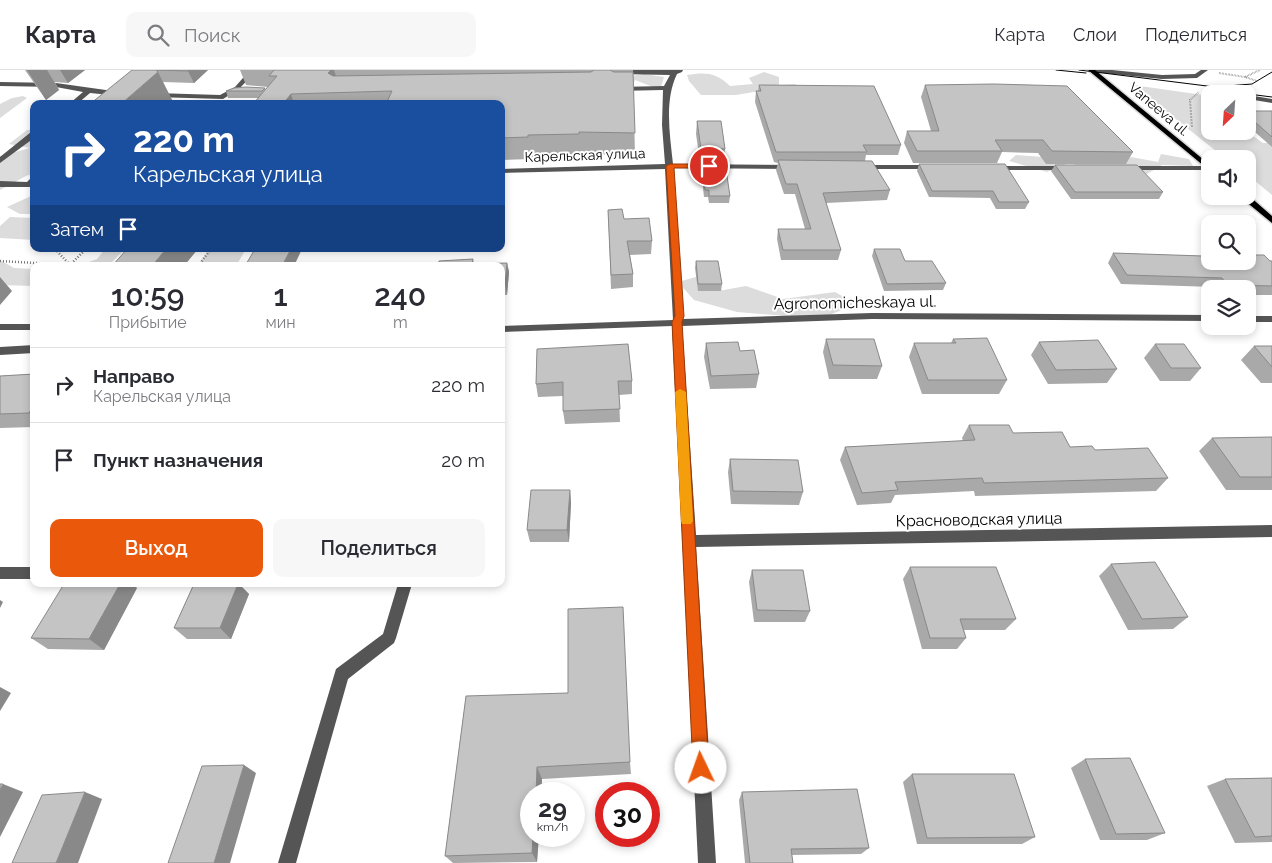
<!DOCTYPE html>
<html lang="ru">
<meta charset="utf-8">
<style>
:root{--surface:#fff;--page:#f7f7f7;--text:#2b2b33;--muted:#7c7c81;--line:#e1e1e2;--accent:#ea580c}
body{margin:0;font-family:Raleway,sans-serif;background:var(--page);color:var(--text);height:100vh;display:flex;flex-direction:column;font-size:19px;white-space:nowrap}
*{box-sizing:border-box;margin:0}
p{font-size:16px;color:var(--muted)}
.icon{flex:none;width:28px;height:28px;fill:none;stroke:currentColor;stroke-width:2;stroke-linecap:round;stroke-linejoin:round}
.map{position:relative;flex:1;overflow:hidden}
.side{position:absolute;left:30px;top:192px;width:475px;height:325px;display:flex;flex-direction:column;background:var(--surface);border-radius:10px;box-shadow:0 2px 8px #0003}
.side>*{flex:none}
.top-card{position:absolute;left:30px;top:30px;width:475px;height:152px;border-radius:10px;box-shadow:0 2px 8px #0003;background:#1a4fa0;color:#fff;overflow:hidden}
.needle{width:32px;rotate:205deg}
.controls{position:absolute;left:1201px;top:15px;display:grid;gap:10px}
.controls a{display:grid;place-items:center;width:55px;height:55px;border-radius:10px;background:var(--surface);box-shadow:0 2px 8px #0003;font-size:25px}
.speed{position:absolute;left:520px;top:712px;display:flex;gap:10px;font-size:25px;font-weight:700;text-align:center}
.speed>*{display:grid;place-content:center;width:65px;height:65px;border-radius:50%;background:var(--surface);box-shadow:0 2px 8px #0003;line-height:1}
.speed small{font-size:12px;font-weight:400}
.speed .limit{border:8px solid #d22;background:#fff;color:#111}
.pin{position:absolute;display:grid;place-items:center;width:42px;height:42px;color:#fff;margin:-21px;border:2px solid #fff;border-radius:50%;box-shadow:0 1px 5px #0007}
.me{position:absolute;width:55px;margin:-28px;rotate:357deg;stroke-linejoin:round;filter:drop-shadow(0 0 4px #0008)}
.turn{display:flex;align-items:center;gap:18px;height:105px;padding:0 20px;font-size:22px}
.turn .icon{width:65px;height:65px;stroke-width:2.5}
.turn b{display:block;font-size:35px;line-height:42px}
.then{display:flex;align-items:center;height:48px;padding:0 20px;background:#0003;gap:10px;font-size:19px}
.eta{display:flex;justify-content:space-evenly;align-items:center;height:85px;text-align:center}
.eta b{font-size:30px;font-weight:600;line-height:35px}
.cta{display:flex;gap:10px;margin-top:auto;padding:10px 20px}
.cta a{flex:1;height:58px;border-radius:10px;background:var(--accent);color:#fff;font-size:20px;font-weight:600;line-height:58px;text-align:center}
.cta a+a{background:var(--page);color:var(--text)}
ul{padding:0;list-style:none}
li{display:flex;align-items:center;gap:15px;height:75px;padding:0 20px;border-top:1px solid var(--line)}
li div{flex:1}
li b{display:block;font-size:19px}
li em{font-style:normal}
header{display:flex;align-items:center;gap:30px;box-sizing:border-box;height:70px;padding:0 25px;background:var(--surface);border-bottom:1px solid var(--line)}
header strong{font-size:24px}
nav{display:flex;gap:28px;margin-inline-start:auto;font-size:18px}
.search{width:350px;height:45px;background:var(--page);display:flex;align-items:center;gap:12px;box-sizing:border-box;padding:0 18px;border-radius:10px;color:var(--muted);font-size:19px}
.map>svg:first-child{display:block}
.green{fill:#dcdcdc}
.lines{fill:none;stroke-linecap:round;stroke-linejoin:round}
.major-casing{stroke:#dbdbdb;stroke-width:3}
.path-far1{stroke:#777;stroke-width:2;stroke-dasharray:0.5 1;stroke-linecap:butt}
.path{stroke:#777;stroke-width:2.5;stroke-dasharray:1 2;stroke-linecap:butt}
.minor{fill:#555;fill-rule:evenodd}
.major{fill:#000;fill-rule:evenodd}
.tram{stroke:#000;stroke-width:1}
.wall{fill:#a9a9a9}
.shaded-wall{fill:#898989}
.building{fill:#c4c4c4;stroke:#898989}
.route{fill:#ea580c;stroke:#983908}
.slow{fill:#f59e0b}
.labels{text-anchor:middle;stroke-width:4;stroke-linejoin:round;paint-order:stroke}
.far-street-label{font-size:14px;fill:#000;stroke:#fff}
.street-label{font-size:16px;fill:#000;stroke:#fff}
</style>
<header>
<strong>Карта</strong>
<div class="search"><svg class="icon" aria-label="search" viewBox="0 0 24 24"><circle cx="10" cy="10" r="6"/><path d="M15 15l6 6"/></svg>Поиск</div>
<nav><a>Карта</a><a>Слои</a><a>Поделиться</a></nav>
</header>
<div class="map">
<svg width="1272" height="793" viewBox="0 0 1272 793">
<rect width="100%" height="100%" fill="#fff"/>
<!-- green -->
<path class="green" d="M764,2L779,7V15L795,14L802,20L777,18L736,25H701L689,11L687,5C705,2 716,2 730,16L753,14L749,8Z
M644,4L664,7L661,17H653L635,10L632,17L631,6Z
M1133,15L1210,26V61H1246L1263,73H1272V125L1248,105V89H1226Z
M23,26L27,28L0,48V34L12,28Z
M34,59V106L28,105L0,120V86L30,78L9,74L27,60Z
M1161,84L1189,89L1193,96L1162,95L1147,104L1118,95L1089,99L1069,93L1047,102L1009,91L1016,85L1122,93L1131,87L1158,92Z
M31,126H34V144H20L7,137Z
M10,147L34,148V170L0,168V156Z
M105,179H125L112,192L113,196H78L97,189Z
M210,179H246L236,196H197Z
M0,190L14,198L34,199V216L0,215Z
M703,205L718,221L746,216L783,229L835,222L856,234L820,249L737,242L694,230L678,212Z"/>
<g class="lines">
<!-- major casing -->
<g class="major-casing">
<path id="major" d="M1088,0H1095L1210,95V101Z
M1248,125L1272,146V153L1239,126Z"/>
</g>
<!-- path-far1 -->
<path class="path-far1" d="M1219,3L1245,7
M1257,11L1245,7L1260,0
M1192,57L1190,30L1199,22"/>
<!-- path -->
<path class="path" d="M55,179L71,196
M0,191L70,195L86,179
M198,196L211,179"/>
<!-- minor -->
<path class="minor" d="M250,0H257L239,19L223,29L155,27L151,25L155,23L220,25L235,17Z
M683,0L682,2L677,4C664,31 670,65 673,94L794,95L798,97L794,99L673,98L683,249L872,243L1210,245V251L872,249L682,256L696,465L1272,455V467L696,477L716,793H698L672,256L501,262V256L673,250L665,99L501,103V99L665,94L662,55L663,20L617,21L613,19L617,17L664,16L670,5L618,4L615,2L618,0Z
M1089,0H1112L1162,5L1195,4L1201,0H1208L1197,8L1162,9L1092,2Z
M0,12L56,13L120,22L124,24L120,26L90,23L77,34H69L83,22L56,17L0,16Z
M1223,22H1227V24H1220Z
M1248,25L1272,29V33L1248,29Z
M31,62H34V68L0,93V87Z
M856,95H934L938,97L934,99H856Z
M988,96H1069L1073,98L1069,100H988Z
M1121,96H1209L1210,100H1121Z
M31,108H34L32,117H0V111L27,112Z
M1248,246H1272V252H1248Z
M0,254H34V260H0Z
M34,275V283L0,285V277Z
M0,497H34V509H0Z
M398,514H412L396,568L394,573L348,609L296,793H278L336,599L383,564Z"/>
<!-- major -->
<use href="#major" class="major"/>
<!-- tram -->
<path class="tram" d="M1056,0L1086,3
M1079,0L1215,17L1252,14L1272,2
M1227,21L1246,24
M1248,24L1272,27"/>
</g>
<!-- wall -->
<path class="wall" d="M25,0H85L68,13L55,12L59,20L46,30Z
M132,0H208L194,13L163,12L173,32Z
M240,0H633L635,85L580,84V86L531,87V89L501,90V34H253L259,28H228L226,21L265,18L266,20L268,17L246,15Z
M759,15L901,75L898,85H866L865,91L890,120L887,130L826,133L841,180L838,190H781L777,169L778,159H805L795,124H784L776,100L778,93L774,92L755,32L756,21H758Z
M925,15L1133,82L1126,94H1046L1038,83L1002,82L997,93H913L904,73L907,61H931L921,27Z
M1248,41H1272V77L1248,56Z
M697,51L725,79L724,92H700L696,64Z
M701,93L730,126L729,133H709L708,127H704L701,100Z
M919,94L1029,132L1025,139H996L990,128L929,127L917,101Z
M1055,95L1163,122L1159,129H1071L1051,101Z
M608,140L624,149L652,171L651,184L630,185L633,204V217L611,219Z
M874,179L905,191L946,213L943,220L884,221L872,186Z
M1113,183L1201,186L1202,185L1272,191V225H1248V219H1215L1214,217L1121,214L1108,193Z
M473,189L474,194L507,193L509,202L507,225H501V196H438Z
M696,191L722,214L721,221H698L695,198Z
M826,269L882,296L877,309H829L823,282Z
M953,269L1007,310L999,324H922L909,287L914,273H951Z
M1039,272L1117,299L1107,313L1048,314L1031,285Z
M706,273L740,281L759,304L756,318L710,319L704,287Z
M1155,274L1201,298L1190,311H1160L1144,288Z
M1254,276H1272V313H1261L1241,290Z
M537,279L632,311V324L619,325L620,352L565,354L563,341V326L538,327L536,314Z
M34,304V357L0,358V306Z
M969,355L1013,363L1070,377L1095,380L1168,408L1156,421L975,426L974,421L895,425L891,433L857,435L840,390L845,377L963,371L962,368Z
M1272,367V420H1226L1199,381L1212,368Z
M730,389L803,422L799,435L731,434L728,402Z
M570,420L571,433L569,472H530L527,460Z
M1111,494L1188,547L1173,559L1128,560L1099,506Z
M910,497L1016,549L1005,560H964L966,568L957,579H922L903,509Z
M752,500L810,541L805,552H754L749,512Z
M194,514H239L249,524L231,569H187L174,558Z
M137,518L104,580L48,579L31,568Z
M466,626L630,692L631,704L542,709L537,792L453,793L445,786Z
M1085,689L1165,763L1147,770H1100L1071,698Z
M912,704L1035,767L1022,774H917L903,712Z
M1272,708V772L1235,773L1207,716L1225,709Z
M742,722L869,778L861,784L792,785L793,793H745L739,730Z"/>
<!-- shaded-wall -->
<path class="shaded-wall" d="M27,0H47L59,20L46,30Z
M60,0H85L68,13Z
M189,0H208L194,13L188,1Z
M331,0H334L340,19L328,3Z
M158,2L173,32L172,34H121Z
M291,24L294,34H283Z
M166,179H198L184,196H152Z
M291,179H302L294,196H282Z
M507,193L509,202L507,225L505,215Z
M0,207L12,221L0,235Z
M34,335V347L29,343Z
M502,386L505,399L501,423V392Z
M570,420L571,433L569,472L567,460Z
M120,514H133L137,518L104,580L89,569Z
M238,514H239L249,524L231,569L220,558Z
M0,530L3,532L0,538Z
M0,617L11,623L0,641Z
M244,695L256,703L230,793H214Z
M537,697L542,709L541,724H536Z
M3,714L23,722L0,767V720Z
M85,722L102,729L78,793H56Z
M533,766H539L537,792L532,783Z"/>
<!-- building -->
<path class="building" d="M132,0H156L158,2L121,34H90Z
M156,0H189L188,1Z
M274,0H331L328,3L333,6L591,2L594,0H610L614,2H633L635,63L579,62V64L528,65V67L501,68V34H386L392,21L291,24L283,34H253L277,6H269Z
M994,14L1067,16L1133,82L1052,81L1043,70H995L1002,81H917L907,61H939L925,15Z
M759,15L874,16L901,75H863L867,82H776L756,21H761Z
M246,17L265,18L262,21H226L234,18Z
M1248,41H1272V67L1248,46Z
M697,51H721L725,79H701Z
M778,90L872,91L890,120L823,123L841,180H783L778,159H811L797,114H786Z
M701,93H725L730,126H709V120H705Z
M919,94H1005L1029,132H999L993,121H932Z
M1055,95H1137L1163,122H1075Z
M622,139L624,149L649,148L652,171H627L633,204L611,205L608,140Z
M127,179H166L152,196H112Z
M255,179H291L282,196H245Z
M874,179H900L905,191H932L946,213L887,214Z
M1113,183L1203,186L1202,185H1210V191H1248V185H1264L1270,191H1272V216L1227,215L1222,208L1127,205Z
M473,189L472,194L507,193L505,215H501V196H438L439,191Z
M696,191H718L722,214H698Z
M987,268L1007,310H928L914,273H956L953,269Z
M826,269H874L882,296L833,295Z
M1098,270L1117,299L1056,300L1039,272Z
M738,272L740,281L754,280L759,304L711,306L706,273Z
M628,274L632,311H618L620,339L563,341V312L536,314L537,279Z
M1155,274H1184L1201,298H1171Z
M1254,276H1272V297Z
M34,304V335L29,343L0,344V306Z
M969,355H1009L1013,363L1062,362L1070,377L1092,376L1095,380L1148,378L1168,408L984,413L982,408L895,412L898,420L862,423L845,377L975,370Z
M1272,367V407H1240L1212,368Z
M730,389L798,390L803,422L733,421Z
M531,420H570L567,460H527Z
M1155,492L1188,547L1142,549L1111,494Z
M910,497H996L1016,549H960L966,568H930Z
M752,500H803L810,541L757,540Z
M64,514H120L89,569L31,568Z
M194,514H238L220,558H174Z
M623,537L630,692L537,697L536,724H531V766H533L532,783L445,786L466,626L568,623V539Z
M1130,688L1165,763L1116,764L1085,689Z
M244,695L214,793H168L202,696Z
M912,704H1014L1035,767L927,768Z
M1272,708V766L1255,767L1225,709Z
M0,714H3L0,720Z
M857,719L869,778L791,779L793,793H750L742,722Z
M85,722L56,793H12L42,725Z"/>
<!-- route -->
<path class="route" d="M670,94H709L713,96L709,98H674L684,246L682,252L709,698L707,704L701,706L696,704L693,698L672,252L675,246L666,96Z"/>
<!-- slow -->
<path class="slow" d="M680,319L686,322L693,451L691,454H682L681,451L675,322Z"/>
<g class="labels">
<!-- far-street labels -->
<g class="far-street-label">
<text transform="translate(1159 39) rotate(40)" y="5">Vaneeva ul.</text>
<text transform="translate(585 85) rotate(-2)" y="5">Карельская улица</text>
</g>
<!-- street labels -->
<g class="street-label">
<text transform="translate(855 232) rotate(-1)" y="6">Agronomicheskaya ul.</text>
<text transform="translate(979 449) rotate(-1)" y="6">Красноводская улица</text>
</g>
</g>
</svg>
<div class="controls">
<a><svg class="needle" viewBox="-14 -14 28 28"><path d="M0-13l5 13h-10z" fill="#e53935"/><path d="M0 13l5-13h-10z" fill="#7c7c81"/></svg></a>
<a><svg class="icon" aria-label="sound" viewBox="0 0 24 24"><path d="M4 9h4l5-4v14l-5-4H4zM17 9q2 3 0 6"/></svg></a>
<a><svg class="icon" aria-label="search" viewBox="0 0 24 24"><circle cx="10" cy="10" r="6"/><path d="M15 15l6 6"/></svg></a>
<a><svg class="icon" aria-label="layers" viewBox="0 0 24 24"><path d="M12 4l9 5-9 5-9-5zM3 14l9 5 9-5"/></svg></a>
</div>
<div class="speed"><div>29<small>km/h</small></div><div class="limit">30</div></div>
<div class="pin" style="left:709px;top:96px;background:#d93025"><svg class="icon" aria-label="arrive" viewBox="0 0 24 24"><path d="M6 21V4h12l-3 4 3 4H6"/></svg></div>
<svg class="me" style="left:701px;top:698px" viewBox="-20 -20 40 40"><circle r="19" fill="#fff"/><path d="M0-13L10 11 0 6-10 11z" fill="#ea580c"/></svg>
<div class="top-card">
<div class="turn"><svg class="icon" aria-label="right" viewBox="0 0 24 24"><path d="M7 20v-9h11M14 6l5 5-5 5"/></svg><div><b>220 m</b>Карельская улица</div></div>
<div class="then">Затем<svg class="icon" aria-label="arrive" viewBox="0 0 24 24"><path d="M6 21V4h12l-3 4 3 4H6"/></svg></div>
</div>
<section class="side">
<div class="eta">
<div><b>10:59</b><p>Прибытие</p></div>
<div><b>1</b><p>мин</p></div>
<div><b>240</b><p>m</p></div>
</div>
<ul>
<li><svg class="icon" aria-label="right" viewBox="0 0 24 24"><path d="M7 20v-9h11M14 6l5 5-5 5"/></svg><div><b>Направо</b><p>Карельская улица</p></div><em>220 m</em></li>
<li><svg class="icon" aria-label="arrive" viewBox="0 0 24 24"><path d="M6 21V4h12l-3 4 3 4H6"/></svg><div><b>Пункт назначения</b></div><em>20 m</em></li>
</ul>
<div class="cta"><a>Выход</a><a>Поделиться</a></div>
</section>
</div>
